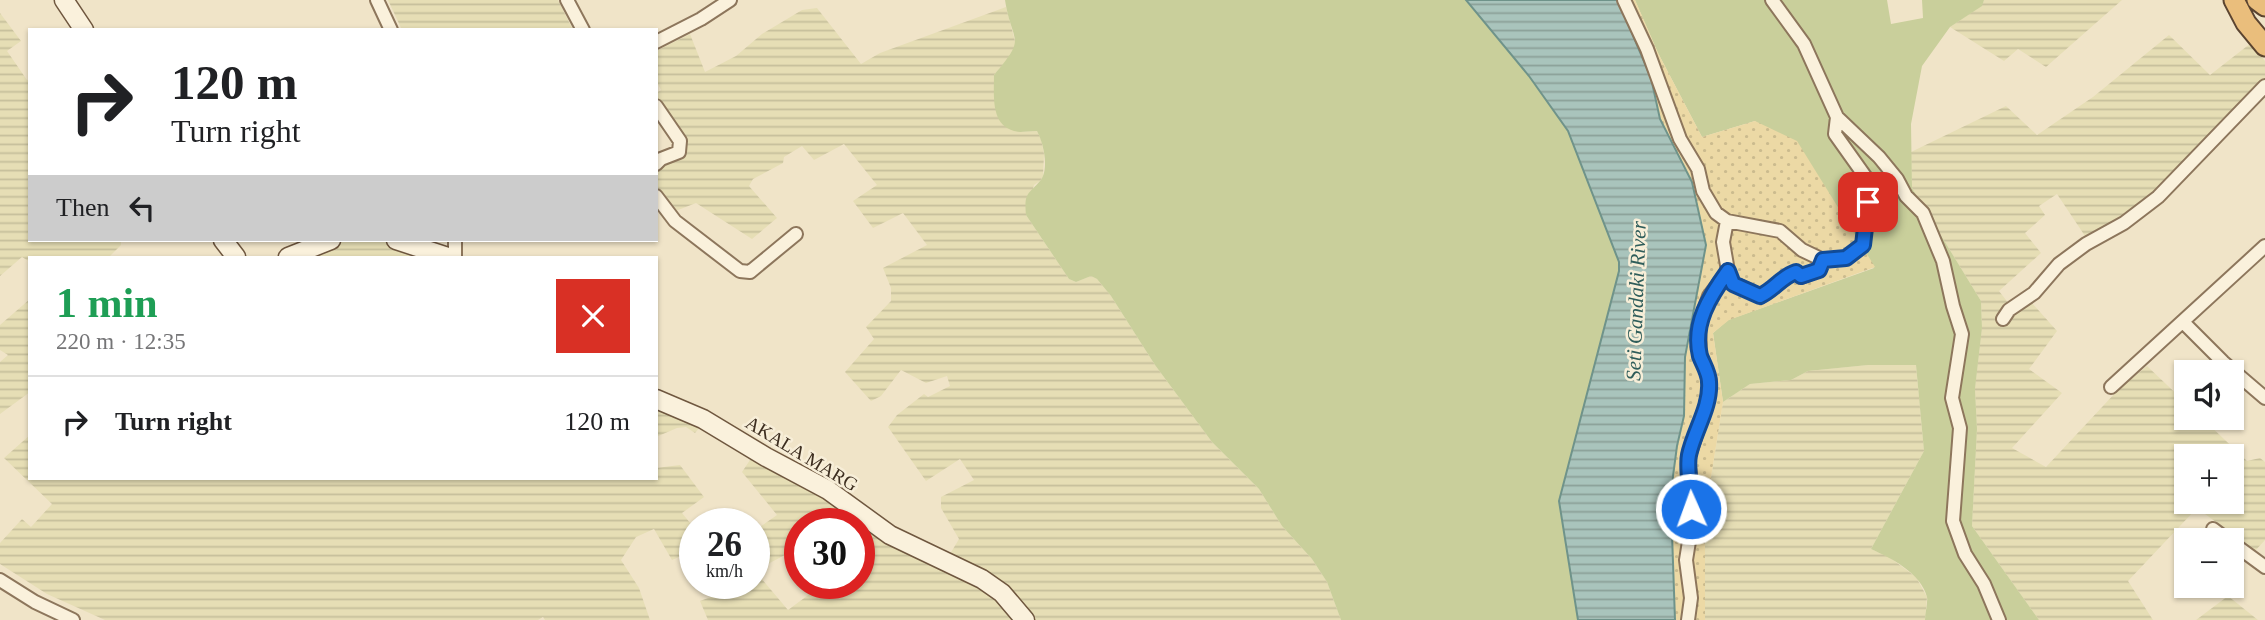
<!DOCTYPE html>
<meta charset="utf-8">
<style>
:root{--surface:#fff;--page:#f6f6f6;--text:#202124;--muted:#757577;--line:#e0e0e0}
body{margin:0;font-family:Georgia,serif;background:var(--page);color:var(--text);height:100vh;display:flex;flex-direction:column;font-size:26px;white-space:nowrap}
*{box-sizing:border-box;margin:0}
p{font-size:23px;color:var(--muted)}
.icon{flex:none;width:38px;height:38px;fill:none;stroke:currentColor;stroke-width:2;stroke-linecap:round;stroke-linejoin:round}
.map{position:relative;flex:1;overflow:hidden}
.sheet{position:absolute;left:28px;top:256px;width:630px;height:224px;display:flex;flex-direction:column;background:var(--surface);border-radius:0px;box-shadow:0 2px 5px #0004}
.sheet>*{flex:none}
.top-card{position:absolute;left:28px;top:28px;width:630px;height:214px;border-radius:0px;box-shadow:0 2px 5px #0004;background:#fff;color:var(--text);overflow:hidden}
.fabs{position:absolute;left:2174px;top:360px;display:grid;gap:14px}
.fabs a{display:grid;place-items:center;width:70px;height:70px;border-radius:0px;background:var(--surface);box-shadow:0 2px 5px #0004;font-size:35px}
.speed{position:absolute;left:679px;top:508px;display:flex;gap:14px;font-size:35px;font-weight:700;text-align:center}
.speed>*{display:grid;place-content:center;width:91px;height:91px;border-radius:50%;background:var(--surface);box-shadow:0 2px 5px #0004;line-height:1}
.speed small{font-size:18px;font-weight:400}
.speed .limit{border:10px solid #d22;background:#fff;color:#111}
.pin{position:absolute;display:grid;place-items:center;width:60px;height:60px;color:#fff;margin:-30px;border-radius:14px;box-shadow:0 4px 10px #0006}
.me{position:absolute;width:77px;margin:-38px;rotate:358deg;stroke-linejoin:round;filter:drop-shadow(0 0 5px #0008)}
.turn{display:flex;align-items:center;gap:24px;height:147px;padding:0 28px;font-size:32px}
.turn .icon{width:91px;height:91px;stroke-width:2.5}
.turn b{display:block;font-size:49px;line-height:60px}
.then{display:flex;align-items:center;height:66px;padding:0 28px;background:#0003;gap:14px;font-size:26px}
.round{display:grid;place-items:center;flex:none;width:74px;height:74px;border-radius:0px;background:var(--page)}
.head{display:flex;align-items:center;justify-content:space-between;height:119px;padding:0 28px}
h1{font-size:42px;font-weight:800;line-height:52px;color:#1e9e55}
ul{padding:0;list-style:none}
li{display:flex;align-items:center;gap:21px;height:91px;padding:0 28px;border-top:2px solid var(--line)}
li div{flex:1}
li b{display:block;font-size:26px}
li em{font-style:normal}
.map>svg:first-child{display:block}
.farmland{fill:url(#farmland-rules);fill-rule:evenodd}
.grass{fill:#c9cf9b}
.sand{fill:url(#sand-dots)}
.water{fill:url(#water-rules);stroke:#6f938a;stroke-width:2}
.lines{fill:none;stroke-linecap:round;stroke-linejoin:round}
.minor-casing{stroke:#8d765c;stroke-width:16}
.secondary-casing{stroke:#6f573f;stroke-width:21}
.trunk-casing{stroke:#5b4430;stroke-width:23}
.minor{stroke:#faf1dc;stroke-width:12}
.secondary{stroke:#faf1dc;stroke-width:18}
.trunk{stroke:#eabe7c;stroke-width:19}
.route-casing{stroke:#114b97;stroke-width:18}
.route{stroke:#1a73e8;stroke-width:12}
.labels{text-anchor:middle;stroke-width:5;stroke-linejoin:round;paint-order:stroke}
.street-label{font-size:19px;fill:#3d2e20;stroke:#f7eed8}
.water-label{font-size:21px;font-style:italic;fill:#2f5d5a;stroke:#f7eed8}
</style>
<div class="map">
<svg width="2265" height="620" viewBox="0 0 2265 620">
<defs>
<pattern id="farmland-rules" width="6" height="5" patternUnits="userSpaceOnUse" patternTransform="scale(1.75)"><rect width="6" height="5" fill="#e6deb5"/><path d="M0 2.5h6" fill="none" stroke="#c6bf9b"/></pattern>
<pattern id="sand-dots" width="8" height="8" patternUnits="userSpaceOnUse" patternTransform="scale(1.75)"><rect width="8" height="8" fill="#ecd9a5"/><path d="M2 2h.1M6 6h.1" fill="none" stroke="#cbbb8e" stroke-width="1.8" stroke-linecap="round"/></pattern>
<pattern id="water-rules" width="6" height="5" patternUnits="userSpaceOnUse" patternTransform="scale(1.75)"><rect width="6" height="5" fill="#a9c4bc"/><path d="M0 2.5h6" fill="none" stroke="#8ba098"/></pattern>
</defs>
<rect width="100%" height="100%" fill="#f0e4c8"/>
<!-- farmland -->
<path class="farmland" d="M388,0H558L573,30H402Z
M1984,0H2122L2046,67L2018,49L2004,61L1950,27L1981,6Z
M1006,7L1016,45L1013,53L994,75L1022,132L1037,131L1041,139L1044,154L1043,176L1040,181L1034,185L1026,215L1069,279L1076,282L1091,276L1097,279L1111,296L1155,365L1212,442L1259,489L1282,526L1312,559L1327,582L1341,620H1031L947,559L959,539L941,508V497L974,480L960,459L926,481L888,427L897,415L924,394L928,397L950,386L947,376L926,383L901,370L881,396L871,401L845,372L874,339L866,327L891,301V288L883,268L927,245L903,213L873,228L853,201L877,185L844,144L814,160L802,146L784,157L783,163L753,179L749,186L777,218L752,239L696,203L673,212L661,195L656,182V171L681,154L656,102V93L661,90L656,80V51L690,34L705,72L736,56L762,34L802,10L817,8L861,64L880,53Z
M0,13L21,41L7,51L27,80L30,79V240H121V245L109,257H30V262L22,257L0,276Z
M2169,35L2210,75L2251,43L2265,61V80L2153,196L2119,218L2085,236L2057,194L2039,206L2045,215L2025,233L2041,253L1999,291L2016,313L2032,303L2057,331L2029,369L2062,393L2012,448L2046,467L2117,391L2147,366L2186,403V418H2202L2247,461L2260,458L2265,462V540L2255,551L2197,508L2128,581L2153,620H2039L1972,526L1977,429L1975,389L1982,328L1981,301L1912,188L1911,152L2006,106L2037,135L2093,97ZM2186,457H2231V502H2186Z
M341,240H377L436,257H301Z
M30,299V392L0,414V362L8,355L0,350V325Z
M1868,365H1916L1924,451L1871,549L1889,557L1916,577L1927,597L1925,620H1705V515L1723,402L1750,384L1791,380L1808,371Z
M656,403L701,426L695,433L686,427L677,428L656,437Z
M30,435V478H656V468L680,465L704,497L682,513L695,529V550L672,560L654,529L636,537L621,560L639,588L650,620H545L543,617L538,620H105L47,594L0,564V543L22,519L31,527L52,504L4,458Z
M752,457L982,584L1017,620H708L700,601L748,583H754V581L761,578L788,610L815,590L810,583H859V523H800V571L785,555L762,567L754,554V531L777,515L742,472Z
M2228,596L2258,620H2196Z"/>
<!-- grass -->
<path class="grass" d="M1005,0H1466L1529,76L1568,131L1619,262V271L1559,501L1578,620H1341L1327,582L1312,559L1282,526L1259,489L1212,442L1155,365L1111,296L1097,279L1091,276L1076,282L1069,279L1026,215C1024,192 1028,195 1040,181C1050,169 1043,142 1037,131C1031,131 1025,132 1020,132C990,129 994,98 994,75C1028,35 1012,45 1005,0Z
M1635,0H1887L1891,24L1923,18L1922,0H1984L1982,6L1950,27L1922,66L1911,124L1912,188L1981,301L1982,328L1975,389L1977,429L1972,526L2039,620H1925C1925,613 1928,603 1927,597C1921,573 1891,558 1871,549L1924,451L1916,365H1868L1808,371L1791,380L1750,384L1723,402L1713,333L1728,320L1874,268L1755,121L1702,137L1658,53Z"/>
<!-- sand -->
<path class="sand" d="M1618,0H1635L1658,53L1702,137L1755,121L1797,141L1875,267L1729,320L1713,333L1723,402L1705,515V620H1675L1671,505L1673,476L1677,446L1684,416L1685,357L1706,245L1692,182L1660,119L1651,78Z"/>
<!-- water -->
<path class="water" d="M1466,0H1618L1651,78L1660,119L1692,182L1706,245L1685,357L1684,416L1677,446L1673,476L1671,505L1675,620H1578L1559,501L1619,271V262L1568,131L1529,76Z"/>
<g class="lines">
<!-- minor casing -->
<g class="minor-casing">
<path id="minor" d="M377,0L391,30
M567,0L583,30
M1624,0L1647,49L1680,139L1698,169L1703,191L1716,213L1727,221L1780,231L1802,250L1823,260L1846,258L1863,245L1866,224L1867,179L1835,134L1837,117
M1772,0L1804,44L1837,117L1879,157L1897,179L1906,196L1923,213L1943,261L1953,306L1962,334L1952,398L1960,428L1953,521L1965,554L1984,584L1999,620
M656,42L701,19L730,0
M656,106L680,141L679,152L661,159L656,164
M656,196L675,221L740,271L750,272L796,234
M455,240V257
M1728,271L1733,283L1761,296C1775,289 1781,278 1796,272L1801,277L1819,270L1823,260
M2003,319L2009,310L2034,293L2059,264L2086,244L2124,223L2158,197L2265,86
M2183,322L2223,362L2265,398
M2111,387L2265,246
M2213,529L2229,541
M2231,542L2265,567
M0,580L35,602L73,620
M1688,620L1691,598L1686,560L1691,529L1692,490L1688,459L1706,405L1710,381L1700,354L1699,325L1709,296L1728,271L1723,242L1727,221"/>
</g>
<!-- secondary casing -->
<g class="secondary-casing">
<path id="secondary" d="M64,0L84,30
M223,240L236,257
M396,240L448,257
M288,257L331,240
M656,399L703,419L766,457L828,490L890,535L982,579L1002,593L1025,620"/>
</g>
<!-- trunk casing -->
<g class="trunk-casing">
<path id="trunk" d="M2234,0L2246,23L2265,46
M2257,0L2265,6"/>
</g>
<!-- minor -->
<use href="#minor" class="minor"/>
<!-- secondary -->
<use href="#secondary" class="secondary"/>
<!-- trunk -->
<use href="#trunk" class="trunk"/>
</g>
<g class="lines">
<!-- route casing -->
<g class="route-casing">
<path id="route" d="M1691,509C1692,493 1686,469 1689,455C1694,431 1711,407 1709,382C1709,373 1703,364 1700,356C1692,324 1710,296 1728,271L1733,284L1760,296C1775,289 1781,277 1796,272L1801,276L1819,270L1823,260L1846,258L1863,245L1868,202"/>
</g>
<!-- route -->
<use href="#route" class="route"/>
</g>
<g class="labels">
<!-- street labels -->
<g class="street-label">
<text transform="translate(802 453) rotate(31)" y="7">AKALA MARG</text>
</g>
<!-- water labels -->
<g class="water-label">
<text transform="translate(1636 301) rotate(-88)" y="7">Seti Gandaki River</text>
</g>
</g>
</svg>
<div class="fabs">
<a><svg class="icon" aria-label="sound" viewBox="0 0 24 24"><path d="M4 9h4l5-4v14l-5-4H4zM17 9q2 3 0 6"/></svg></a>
<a>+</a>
<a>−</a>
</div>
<div class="speed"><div>26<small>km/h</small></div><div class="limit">30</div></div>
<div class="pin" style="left:1868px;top:202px;background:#d93025"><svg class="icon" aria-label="arrive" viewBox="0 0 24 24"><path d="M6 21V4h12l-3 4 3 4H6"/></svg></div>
<svg class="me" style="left:1691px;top:509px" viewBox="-20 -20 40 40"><circle r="17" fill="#1a73e8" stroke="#fff" stroke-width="3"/><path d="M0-11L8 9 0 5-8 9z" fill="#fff"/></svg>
<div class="top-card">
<div class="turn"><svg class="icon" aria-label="right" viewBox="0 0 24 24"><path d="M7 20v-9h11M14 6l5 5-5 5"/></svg><div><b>120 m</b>Turn right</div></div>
<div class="then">Then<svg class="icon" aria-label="left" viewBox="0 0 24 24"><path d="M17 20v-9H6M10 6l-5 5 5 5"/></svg></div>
</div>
<section class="sheet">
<div class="head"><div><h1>1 min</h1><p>220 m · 12:35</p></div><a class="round" style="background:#d93025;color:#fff"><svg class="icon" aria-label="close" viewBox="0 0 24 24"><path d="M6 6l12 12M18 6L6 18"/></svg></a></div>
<ul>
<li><svg class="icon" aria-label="right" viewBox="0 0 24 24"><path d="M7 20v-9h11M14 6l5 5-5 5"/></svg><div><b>Turn right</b></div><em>120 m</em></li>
</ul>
</section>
</div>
